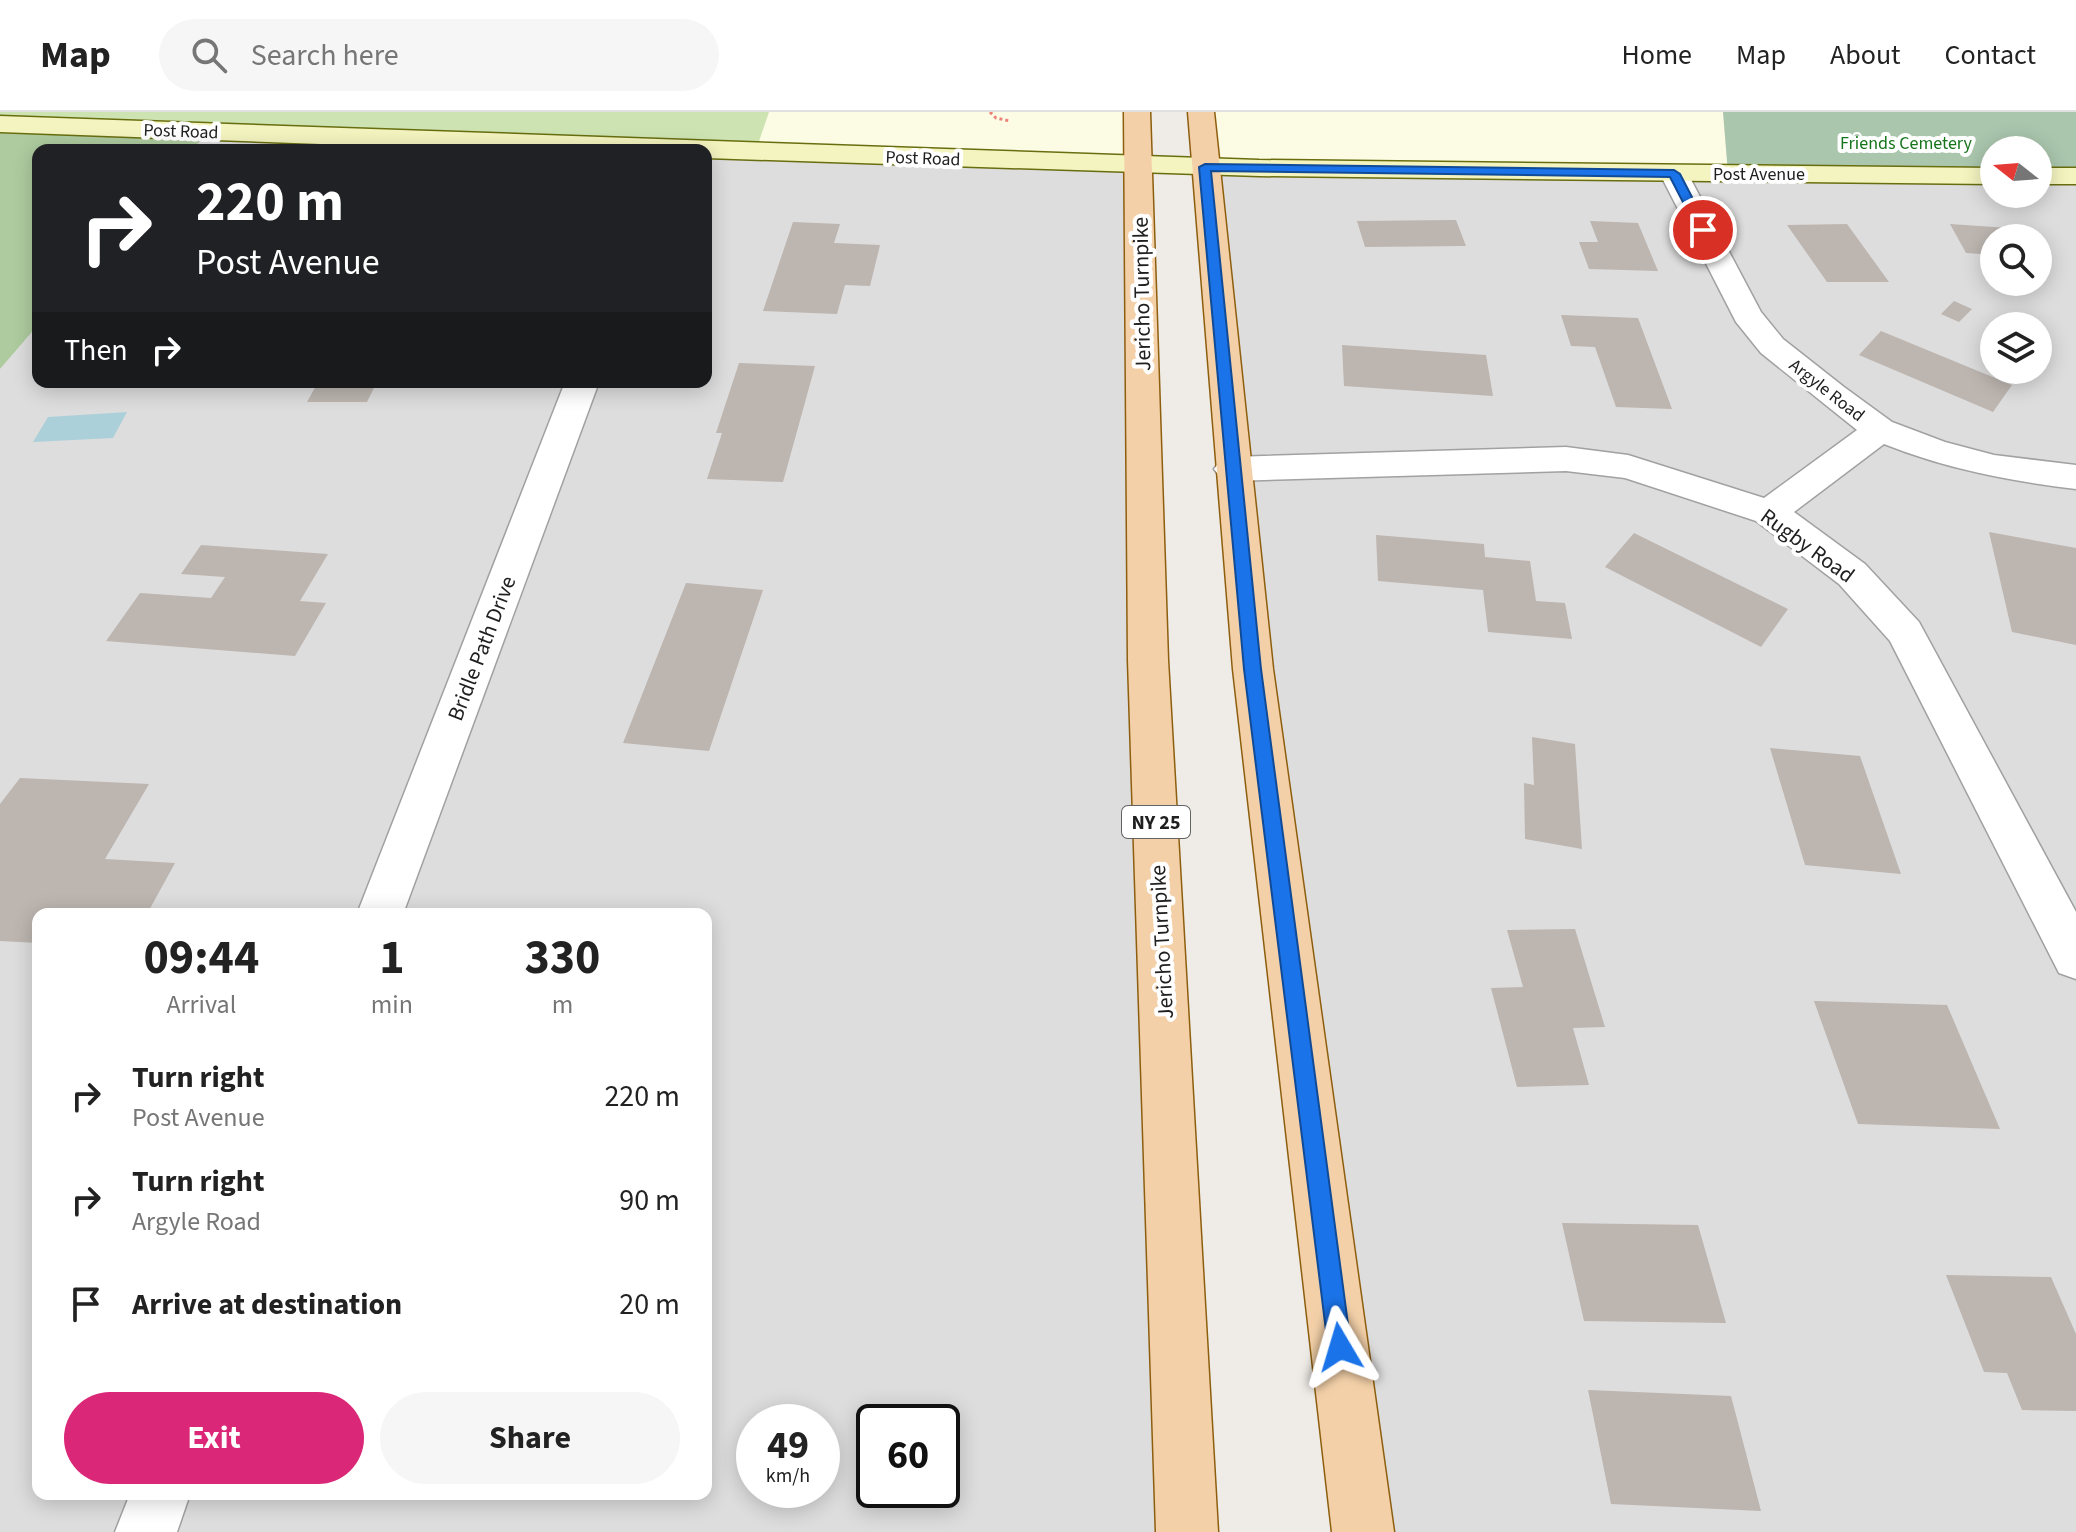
<!DOCTYPE html>
<style>
:root{--surface:#fff;--page:#f6f6f6;--text:#222;--muted:#767676;--line:#e0e0e0;--accent:#db2777}
body{margin:0;font-family:"Source Sans 3",sans-serif;background:var(--page);color:var(--text);height:100vh;display:flex;flex-direction:column;font-size:30px;white-space:nowrap}
*{box-sizing:border-box;margin:0}
p{font-size:26px;color:var(--muted)}
.icon{flex:none;width:44px;height:44px;fill:none;stroke:currentColor;stroke-width:2;stroke-linecap:round;stroke-linejoin:round}
.map{position:relative;flex:1;overflow:hidden}
.details{position:absolute;left:32px;top:796px;width:680px;height:592px;display:flex;flex-direction:column;background:var(--surface);border-radius:16px;box-shadow:0 4px 20px #0003}
.details>*{flex:none}
.hud{position:absolute;left:32px;top:32px;width:680px;height:244px;border-radius:16px;box-shadow:0 4px 20px #0003;background:#202124;color:#fff;overflow:hidden}
.needle{width:52px;rotate:287deg}
.tools{position:absolute;left:1980px;top:24px;display:grid;gap:16px}
.tools a{display:grid;place-items:center;width:72px;height:72px;border-radius:50%;background:var(--surface);box-shadow:0 4px 20px #0003;font-size:40px}
.speed{position:absolute;left:736px;top:1292px;display:flex;gap:16px;font-size:40px;font-weight:700;text-align:center}
.speed>*{display:grid;place-content:center;width:104px;height:104px;border-radius:50%;background:var(--surface);box-shadow:0 4px 20px #0003;line-height:1}
.speed small{font-size:20px;font-weight:400}
.speed .limit{border:4px solid #111;border-radius:12px;background:#fff;color:#111}
.pin{position:absolute;display:grid;place-items:center;width:68px;height:68px;color:#fff;margin:-34px;border:4px solid #fff;border-radius:50%;box-shadow:0 2px 8px #0007}
.me{position:absolute;width:88px;margin:-44px;rotate:353deg;stroke-linejoin:round;filter:drop-shadow(0 0 6px #0008)}
.turn{display:flex;align-items:center;gap:28px;height:168px;padding:0 32px;font-size:36px}
.turn .icon{width:104px;height:104px;stroke-width:2.5}
.turn b{display:block;font-size:56px;line-height:68px}
.then{display:flex;align-items:center;height:76px;padding:0 32px;background:#0003;gap:16px;font-size:30px}
.eta{display:flex;justify-content:space-evenly;align-items:center;height:136px;text-align:center}
.eta b{font-size:48px;font-weight:700;line-height:56px}
.button{display:flex;gap:16px;margin-top:auto;padding:16px 32px}
.button a{flex:1;height:92px;border-radius:48px;background:var(--accent);color:#fff;font-size:32px;font-weight:700;line-height:92px;text-align:center}
.button a+a{background:var(--page);color:var(--text)}
ul{padding:0;list-style:none}
li{display:flex;align-items:center;gap:24px;height:104px;padding:0 32px}
li div{flex:1}
li b{display:block;font-size:30px}
li em{font-style:normal}
header{display:flex;align-items:center;gap:48px;box-sizing:border-box;height:112px;padding:0 40px;background:var(--surface);border-bottom:2px solid var(--line)}
header strong{font-size:38px}
nav{display:flex;gap:44px;margin-inline-start:auto;font-size:28px}
.search{width:560px;height:72px;background:var(--page);display:flex;align-items:center;gap:20px;box-sizing:border-box;padding:0 28px;border-radius:44px;color:var(--muted);font-size:30px}
.map>svg:first-child{display:block}
.residential{fill:#dedddd;fill-rule:evenodd}
.education{fill:#fcfbe3}
.grass{fill:#cde4b2}
.forest{fill:#aecb9f}
.cemetery{fill:#aac6ad}
.water{fill:#abd0d9}
.building{fill:#bcb5b0}
.lines{fill:none;stroke-linecap:round;stroke-linejoin:round}
.street-casing{stroke:#a1a1a1;stroke-width:3}
.secondary-casing{stroke:#686e0f;stroke-width:3}
.primary-casing{stroke:#8d5e0e;stroke-width:3}
.path{stroke:#ed817a;stroke-width:3;stroke-dasharray:3 3;stroke-linecap:butt}
.street{fill:#fff;fill-rule:evenodd}
.secondary{fill:#f4f4c0;fill-rule:evenodd}
.primary{fill:#f3d0a8;fill-rule:evenodd}
.route{fill:#1a73e8;stroke:#114b97;stroke-width:2}
.labels{text-anchor:middle;stroke-width:8;stroke-linejoin:round;paint-order:stroke}
.far-street-label{font-size:18px;fill:#202020;stroke:#fff}
.far-park-label{font-size:18px;fill:#16751a;stroke:#fff}
.shield{fill:#fff;stroke:#636363;stroke-width:2}
.shield-label{font-size:20px;font-weight:bold;fill:#202020}
.street-label{font-size:22px;fill:#202020;stroke:#fff}
</style>
<header>
<strong>Map</strong>
<div class="search"><svg class="icon" aria-label="search" viewBox="0 0 24 24"><circle cx="10" cy="10" r="6"/><path d="M15 15l6 6"/></svg>Search here</div>
<nav><a>Home</a><a>Map</a><a>About</a><a>Contact</a></nav>
</header>
<div class="map">
<svg width="2076" height="1420" viewBox="0 0 2076 1420">
<rect width="100%" height="100%" fill="#efece7"/>
<!-- residential -->
<path class="residential" d="M208,20L698,38H192Z
M706,38L1139,52L1187,1420H0V257L38,213V270H706ZM38,802H706V1382H38ZM754,1310H822V1378H754ZM874,1310H942V1378H874Z
M1205,55L1994,64V82H2038V64H2076V1420H1363ZM1994,126H2038V170H1994ZM1994,214H2038V258H1994Z"/>
<!-- education -->
<path class="education" d="M0,0H1137L1139,52L755,41Z
M1201,0H1723L1728,61L1205,55Z"/>
<!-- grass -->
<path class="grass" d="M0,0H769L755,41L0,12Z"/>
<!-- forest -->
<path class="forest" d="M0,12L208,20L192,38H38V213L0,257Z"/>
<!-- cemetery -->
<path class="cemetery" d="M1723,0H2076V64H2038V38H1994V64L1728,61Z"/>
<!-- water -->
<path class="water" d="M127,300L113,326L33,330L48,305Z"/>
<!-- building -->
<path class="building" d="M1456,108L1466,134L1365,135L1357,109Z
M1590,109L1638,111L1658,159L1589,157L1579,130H1598Z
M793,110L840,112L834,131L880,133L870,174L845,173L837,202L763,199Z
M1847,112L1889,170H1827L1787,113Z
M1950,112L2023,117L2029,126H1994V143L1966,141Z
M1954,189L1972,197L1959,210L1941,202Z
M1561,203L1638,206L1672,297L1616,295L1595,235L1571,234Z
M1881,219L2012,273L1993,300L1859,243Z
M1342,233L1486,243L1493,284L1344,274Z
M739,251L815,254L783,370L707,367L722,321H716Z
M318,270H377L367,290H307Z
M1989,420L2076,436V533L2012,520Z
M1634,421L1788,497L1761,535L1605,455Z
M1376,423L1484,432L1485,445L1530,449L1536,489L1565,491L1572,527L1488,520L1483,478L1378,469Z
M201,433L328,442L300,489L326,491L295,544L106,529L140,481L211,486L225,465L181,462Z
M686,471L763,478L709,639L623,631Z
M1532,625L1575,632L1582,737L1525,727L1524,671L1534,673Z
M1770,636L1860,644L1901,762L1805,753Z
M20,666L149,672L105,747L175,751L147,802H38V831L0,829V692Z
M1575,817L1605,915L1573,916L1589,973L1517,975L1491,876L1523,875L1507,818Z
M1814,889L1947,893L2000,1017L1858,1012Z
M1562,1111L1698,1113L1726,1211L1584,1209Z
M1946,1163L2051,1165L2076,1222V1299L2022,1298L2007,1261L1984,1260Z
M1588,1278L1731,1284L1761,1399L1611,1392Z"/>
<g class="lines">
<!-- street casing -->
<g class="street-casing">
<path id="street" d="M1674,54L1684,56L1688,62L1761,200L1783,227L1844,275L1892,310L1945,330L1994,343L2076,353V377C2009,369 1947,357 1884,332L1794,400L1865,452L1919,510L2076,800V867L2059,861L1890,529L1839,472L1756,409L1625,366L1566,359L1232,369L1220,365L1214,357L1220,349L1232,345L1566,335L1628,343L1764,386L1857,318L1761,241L1736,210L1660,62L1664,56Z
M565,270H599L403,802H357Z
M130,1382H190L177,1420H115Z"/>
</g>
<!-- secondary casing -->
<g class="secondary-casing">
<path id="secondary" d="M0,4L1259,48L1994,56V72L1259,64L706,46V38H480L0,20Z
M2038,56H2076V72H2038Z"/>
</g>
<!-- primary casing -->
<g class="primary-casing">
<path id="primary" d="M1124,0H1150L1168,548L1218,1420H1156L1128,548Z
M1188,0H1214L1273,557L1394,1420H1332L1233,557Z"/>
</g>
<!-- path -->
<path class="path" d="M990,0L996,6L1010,9"/>
<!-- street -->
<use href="#street" class="street"/>
<!-- secondary -->
<use href="#secondary" class="secondary"/>
<!-- primary -->
<use href="#primary" class="primary"/>
</g>
<!-- route -->
<path class="route" d="M1205,52L1674,58L1680,62L1709,118L1699,121L1670,65L1211,59L1261,557L1351,1235L1348,1244L1340,1247L1331,1244L1328,1235L1244,557L1199,55Z"/>
<g class="labels">
<!-- far-street labels -->
<g class="far-street-label">
<text transform="translate(181 19) rotate(2)" y="6">Post Road</text>
<text transform="translate(923 46) rotate(2)" y="6">Post Road</text>
<text x="1759" y="68">Post Avenue</text>
<text transform="translate(1827 278) rotate(38)" y="6">Argyle Road</text>
</g>
<!-- far-park labels -->
<g class="far-park-label">
<text x="1906" y="37">Friends Cemetery</text>
</g>
<!-- shield labels -->
<rect class="shield" x="1122" y="694" width="68" height="32" rx="6"/>
<g class="shield-label">
<text x="1156" y="717">NY 25</text>
</g>
<!-- street labels -->
<g class="street-label">
<text transform="translate(1141 182) rotate(-91)" y="8">Jericho Turnpike</text>
<text transform="translate(1808 433) rotate(36)" y="8">Rugby Road</text>
<text transform="translate(481 536) rotate(-69)" y="8">Bridle Path Drive</text>
<text transform="translate(1161 830) rotate(-93)" y="8">Jericho Turnpike</text>
</g>
</g>
</svg>
<div class="tools">
<a><svg class="needle" viewBox="-14 -14 28 28"><path d="M0-13l5 13h-10z" fill="#e53935"/><path d="M0 13l5-13h-10z" fill="#767676"/></svg></a>
<a><svg class="icon" aria-label="search" viewBox="0 0 24 24"><circle cx="10" cy="10" r="6"/><path d="M15 15l6 6"/></svg></a>
<a><svg class="icon" aria-label="layers" viewBox="0 0 24 24"><path d="M12 4l9 5-9 5-9-5zM3 14l9 5 9-5"/></svg></a>
</div>
<div class="speed"><div>49<small>km/h</small></div><div class="limit">60</div></div>
<div class="pin" style="left:1703px;top:118px;background:#d93025"><svg class="icon" aria-label="arrive" viewBox="0 0 24 24"><path d="M6 21V4h12l-3 4 3 4H6"/></svg></div>
<svg class="me" style="left:1340px;top:1235px" viewBox="-20 -20 40 40"><path d="M0-17L14 15 0 8-14 15z" fill="#1a73e8" stroke="#fff" stroke-width="4"/></svg>
<div class="hud">
<div class="turn"><svg class="icon" aria-label="right" viewBox="0 0 24 24"><path d="M7 20v-9h11M14 6l5 5-5 5"/></svg><div><b>220 m</b>Post Avenue</div></div>
<div class="then">Then<svg class="icon" aria-label="right" viewBox="0 0 24 24"><path d="M7 20v-9h11M14 6l5 5-5 5"/></svg></div>
</div>
<section class="details">
<div class="eta">
<div><b>09:44</b><p>Arrival</p></div>
<div><b>1</b><p>min</p></div>
<div><b>330</b><p>m</p></div>
</div>
<ul>
<li><svg class="icon" aria-label="right" viewBox="0 0 24 24"><path d="M7 20v-9h11M14 6l5 5-5 5"/></svg><div><b>Turn right</b><p>Post Avenue</p></div><em>220 m</em></li>
<li><svg class="icon" aria-label="right" viewBox="0 0 24 24"><path d="M7 20v-9h11M14 6l5 5-5 5"/></svg><div><b>Turn right</b><p>Argyle Road</p></div><em>90 m</em></li>
<li><svg class="icon" aria-label="arrive" viewBox="0 0 24 24"><path d="M6 21V4h12l-3 4 3 4H6"/></svg><div><b>Arrive at destination</b></div><em>20 m</em></li>
</ul>
<div class="button"><a>Exit</a><a>Share</a></div>
</section>
</div>
